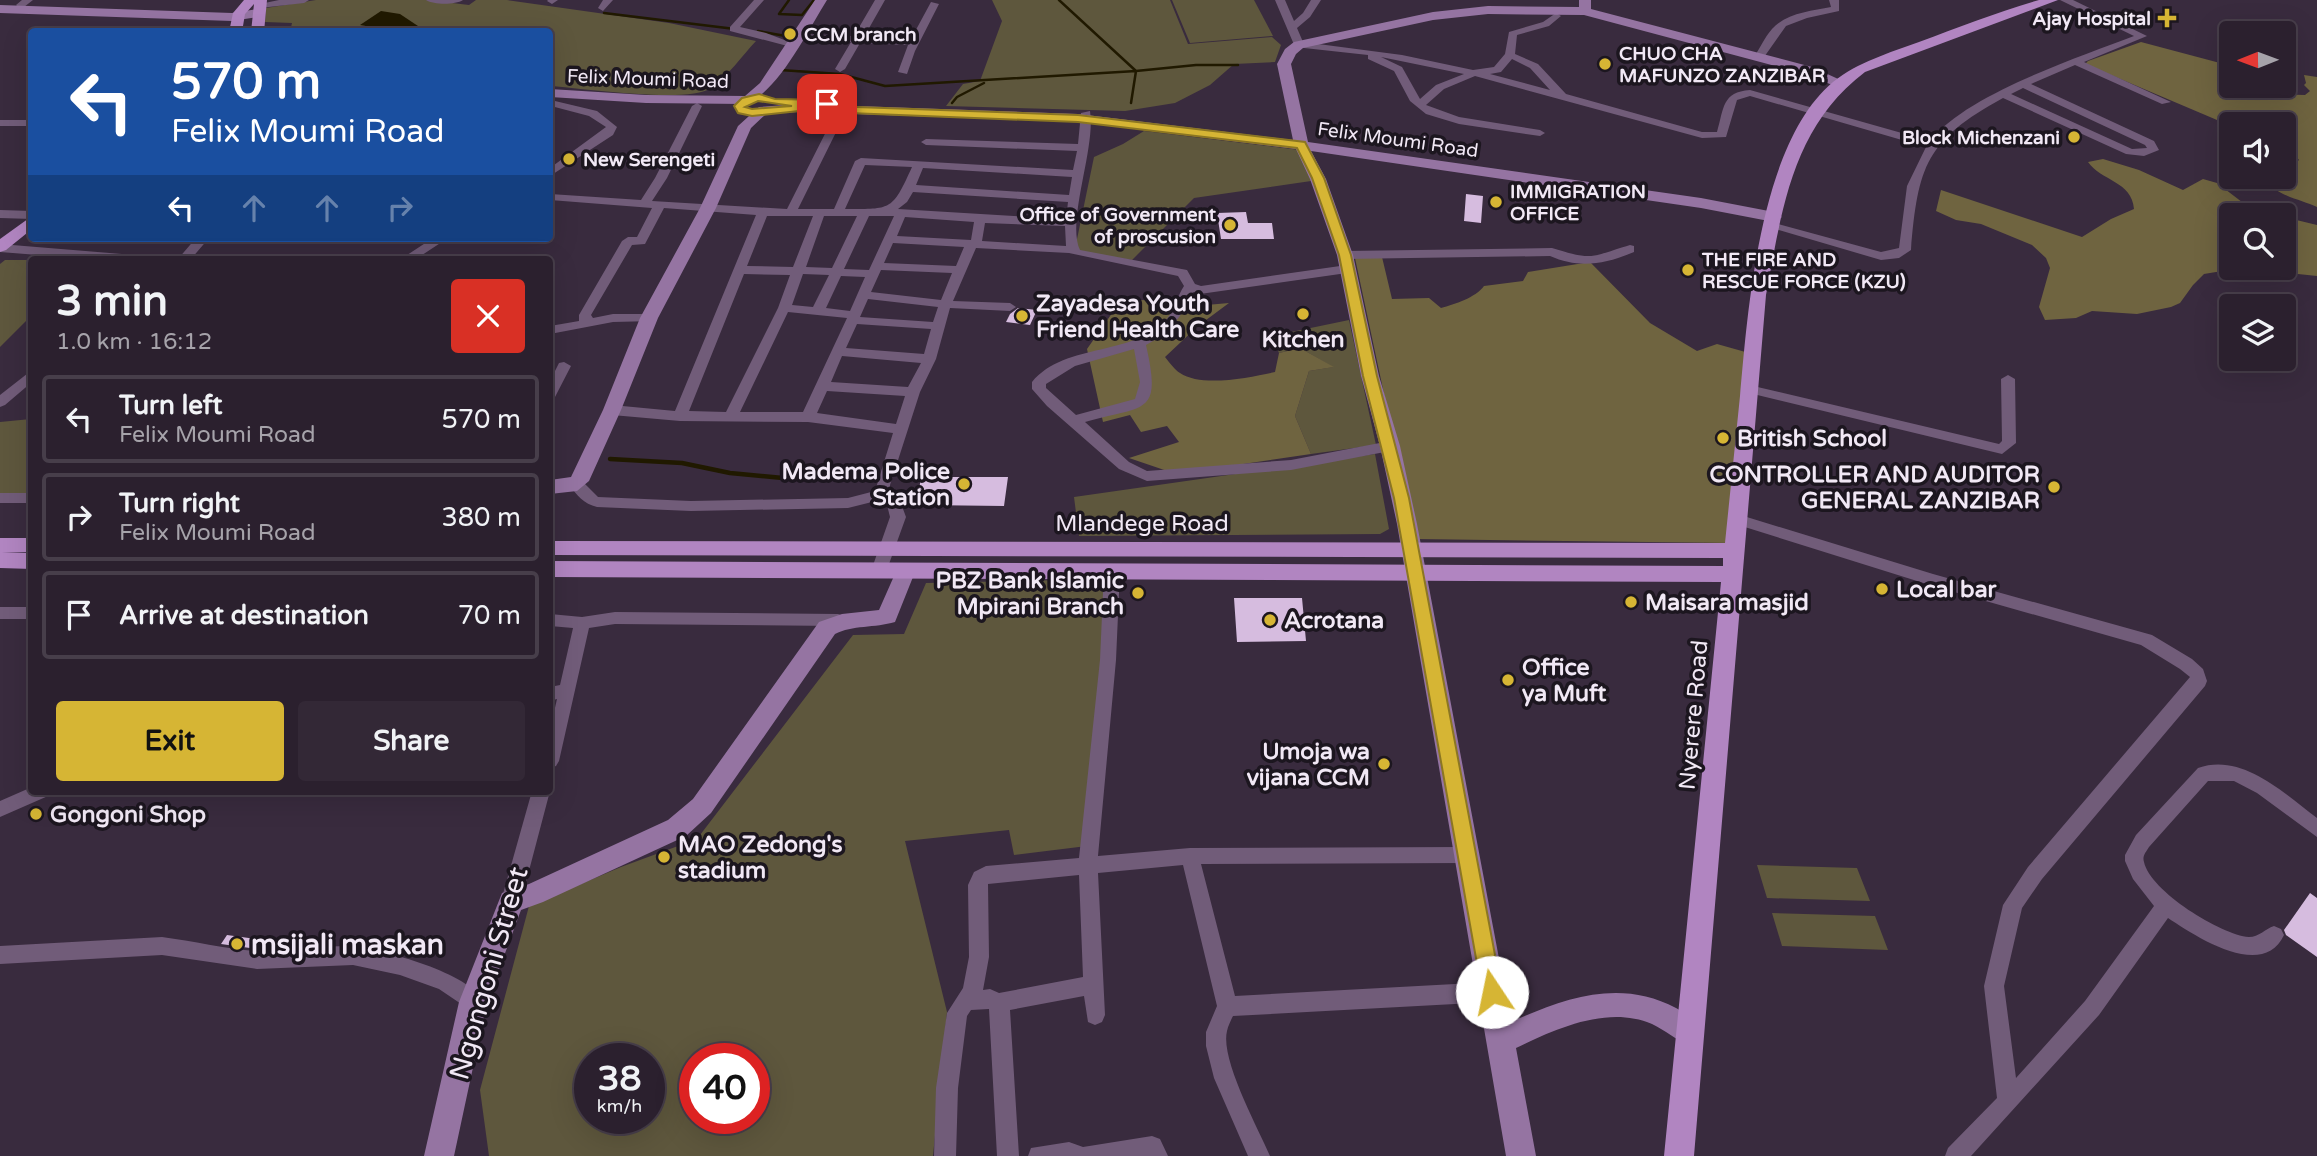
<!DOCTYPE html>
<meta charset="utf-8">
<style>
:root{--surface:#2b202e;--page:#332836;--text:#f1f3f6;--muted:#a6a3aa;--line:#473e4a;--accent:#d6b534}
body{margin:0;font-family:"Varela Round",sans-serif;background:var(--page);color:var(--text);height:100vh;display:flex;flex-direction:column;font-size:26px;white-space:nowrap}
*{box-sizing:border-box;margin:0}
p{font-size:23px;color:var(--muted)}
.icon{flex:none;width:38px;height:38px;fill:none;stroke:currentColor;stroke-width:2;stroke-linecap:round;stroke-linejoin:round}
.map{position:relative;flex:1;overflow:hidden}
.sheet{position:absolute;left:28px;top:256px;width:525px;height:539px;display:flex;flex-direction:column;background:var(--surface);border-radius:7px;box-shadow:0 7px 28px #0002,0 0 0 2px var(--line)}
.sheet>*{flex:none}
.guide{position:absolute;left:28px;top:28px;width:525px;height:214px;border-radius:7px;box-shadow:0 7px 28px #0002,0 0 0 2px var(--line);background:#1a4fa0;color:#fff;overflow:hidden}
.needle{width:46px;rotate:269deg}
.buttons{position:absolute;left:2219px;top:21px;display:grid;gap:14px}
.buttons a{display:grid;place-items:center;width:77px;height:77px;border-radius:7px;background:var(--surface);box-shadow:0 7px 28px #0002,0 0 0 2px var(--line);font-size:35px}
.speed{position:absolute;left:574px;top:1043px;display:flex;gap:14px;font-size:35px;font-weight:700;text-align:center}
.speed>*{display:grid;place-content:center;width:91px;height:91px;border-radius:50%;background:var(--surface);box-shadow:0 7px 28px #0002,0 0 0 2px var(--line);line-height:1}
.speed small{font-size:18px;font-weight:400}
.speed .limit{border:10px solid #d22;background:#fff;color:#111}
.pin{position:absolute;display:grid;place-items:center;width:60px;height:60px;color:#fff;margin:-30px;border-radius:14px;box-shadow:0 4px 10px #0006}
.me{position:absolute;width:77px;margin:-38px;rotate:349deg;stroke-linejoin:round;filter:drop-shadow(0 0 5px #0008)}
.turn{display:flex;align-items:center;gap:24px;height:147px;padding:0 28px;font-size:32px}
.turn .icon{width:91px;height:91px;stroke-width:2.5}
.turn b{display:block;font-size:49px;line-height:60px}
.lanes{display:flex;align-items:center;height:66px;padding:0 28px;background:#0003;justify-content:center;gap:35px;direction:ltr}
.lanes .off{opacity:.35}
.round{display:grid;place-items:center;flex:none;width:74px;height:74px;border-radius:7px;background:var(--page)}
.headline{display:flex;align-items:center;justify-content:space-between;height:119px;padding:0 28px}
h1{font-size:42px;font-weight:800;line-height:52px}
.primary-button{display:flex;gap:14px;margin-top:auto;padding:14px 28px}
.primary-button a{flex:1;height:80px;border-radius:7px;background:var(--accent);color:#111;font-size:28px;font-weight:800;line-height:80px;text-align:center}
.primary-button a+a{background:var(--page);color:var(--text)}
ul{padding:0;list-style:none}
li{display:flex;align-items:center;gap:21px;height:88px;margin:0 14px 10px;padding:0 14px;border:4px solid var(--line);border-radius:7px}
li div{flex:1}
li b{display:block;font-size:26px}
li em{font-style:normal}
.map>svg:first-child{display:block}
.green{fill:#5e573d;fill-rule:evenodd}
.forest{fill:#6f6440}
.water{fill:#201900}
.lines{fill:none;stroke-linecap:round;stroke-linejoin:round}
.stream-far1{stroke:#201900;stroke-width:2.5}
.stream{stroke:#201900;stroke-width:4.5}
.building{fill:#d6bcdf}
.street{fill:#715c79;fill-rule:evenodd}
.secondary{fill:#9574a2;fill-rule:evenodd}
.primary{fill:#b185c1;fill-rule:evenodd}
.route{fill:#d6b534;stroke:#8b7622;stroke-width:2;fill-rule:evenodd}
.poi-dot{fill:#d6b534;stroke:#1c161f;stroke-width:2.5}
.labels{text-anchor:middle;stroke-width:7;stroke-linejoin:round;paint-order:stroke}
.far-poi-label{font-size:19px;font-weight:bold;fill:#f1e8f5;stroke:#1c161f;text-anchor:start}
.far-street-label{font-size:19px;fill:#f1e8f5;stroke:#1c161f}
.poi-label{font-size:23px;font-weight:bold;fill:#f1e8f5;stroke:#1c161f;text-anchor:start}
.street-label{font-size:23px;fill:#f1e8f5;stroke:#1c161f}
.near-poi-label{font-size:28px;font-weight:bold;fill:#f1e8f5;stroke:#1c161f;text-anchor:start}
.near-street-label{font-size:28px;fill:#f1e8f5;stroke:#1c161f}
</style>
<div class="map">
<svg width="2317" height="1156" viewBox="0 0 2317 1156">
<rect width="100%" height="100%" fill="#392b3e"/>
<!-- green -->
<path class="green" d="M316,0H427L469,5L476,0H507L669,23L756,41C742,56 728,76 711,88C689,104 581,88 550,86V32H290L292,23L265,22L266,8Z
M992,0H1170L1188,44L1272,37L1281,45L1275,62L1234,64L1210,85L1175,103L1125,111L946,106L963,84L980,81L1002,21Z
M1172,0H1254L1273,36L1190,43Z
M1144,131L1300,150L1318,180L1194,198L1132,260L1079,252L1076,244L1094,157L1123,144Z
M5,260H31V316L0,347V264Z
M1349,320L1376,445L1311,454L1295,416L1309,371L1333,367L1300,348L1279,353L1272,336Z
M31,419L32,498L0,502V422Z
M1375,454L1389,529L1380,534L1079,536L1074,497Z
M1108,579L1087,846L1014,855L1009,830L905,841L947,1012L933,1156H489L480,1090L529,906L621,867L697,839L853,635L904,634L926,583ZM590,1059H649V1118H590ZM695,1059H754V1118H695Z
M1757,865L1857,868L1870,901L1767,898Z
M1772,913L1875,916L1888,950L1782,946Z"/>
<!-- forest -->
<path class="forest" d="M2141,42L2220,63L2231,70V86H2245L2270,94L2305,95L2310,91L2304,85L2306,83L2304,75L2317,77V207C2300,199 2272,195 2264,177H2284V167L2294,164L2299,160L2284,141V124L2217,120L2085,64L2088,61Z
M2103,159L2139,170L2183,190L2203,179L2217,183L2259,215H2231V268H2284V217L2317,225V276L2271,271L2216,272L2204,274L2193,285L2180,303L2171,307L2137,314L2092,311L2076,318L2045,320L2039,307L2050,268L2046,258L2032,245L1981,224L1956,220L1936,211L1941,190L2082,237L2111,219L2134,209C2132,181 2101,181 2088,162Z
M1382,257L1392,299L1429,298L1441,308C1455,304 1475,298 1484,286L1523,281L1528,272L1590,262L1650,323L1697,351L1717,344L1749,353L1731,543L1415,539L1355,258Z
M1122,299L1180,302L1184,307L1229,303L1198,326L1165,357C1169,362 1175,370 1180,373C1202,388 1251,377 1275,372L1279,353L1300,348L1334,367L1309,371L1295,416L1311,454L1176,474L1129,458L1179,442L1167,426L1141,432L1130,415L1103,422L1087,349Z"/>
<!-- water -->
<path class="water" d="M381,11L400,14L418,26C401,36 379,28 360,25Z"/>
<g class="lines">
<!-- stream-far1 -->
<path class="stream-far1" d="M789,0L779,14L802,15L814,0
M1059,0L1136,71L1196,65H1238
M604,13L735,29
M758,31L791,37
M780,70L840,74L885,86L1136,71L1131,103
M952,103L957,97L984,83"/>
<!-- stream -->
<path class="stream" d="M610,459L682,463L730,473L783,478"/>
</g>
<!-- building -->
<path class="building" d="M1466,194L1483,196L1481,223L1464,221Z
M1246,212L1248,223H1272L1274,239H1221L1217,213Z
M1018,308L1037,310L1030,325L1006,322L1010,314Z
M921,477H1008L1004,506L922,505L925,490H919Z
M1234,598H1302L1306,641L1237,642Z
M2310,893L2317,898V957L2286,935L2284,930Z
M227,935L256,939L250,948L221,944Z"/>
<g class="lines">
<!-- street -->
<path class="street" d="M22,0H33L24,7H18L16,5Z
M279,0H309L304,3L260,8L255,5Z
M426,0H463C455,5 434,5 426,0Z
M558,0L552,4L547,1L548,0Z
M603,0H613L603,11L598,8Z
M754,0H764L740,27L766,33L795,44V48L730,31V27Z
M875,0H885L864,37L911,39L931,2L939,4L915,51L907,74L898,72L908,45L860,43L845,69L840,72L835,69L851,42L797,40L792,37L797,34L854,36Z
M1275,0H1285L1294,21L1303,13L1311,0H1321L1310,17L1297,28L1303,42L1402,55L1473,70L1494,67L1505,54L1509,32L1543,22L1556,13L1561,16L1549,26L1517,35L1515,54L1538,64L1566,94L1702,132H1717C1724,108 1722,92 1750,90L1930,141C1967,94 2077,58 2134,36L2060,0H2073L2147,36L2084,62L2171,102L2162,104L2075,65L2031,84L2154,141L2159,150L2144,156L2126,154L2003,98C1926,140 1918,166 1911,250L1899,258L1881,260L1765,226L1771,222L1881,252L1899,248L1907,186L1926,147L1750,96L1737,100L1726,137L1702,138L1475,76L1444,89L1426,105L1459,117L1540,130L1545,133L1540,136L1459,124L1426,114L1410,101L1394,71L1368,59V55L1295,47ZM1381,57L1464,74L1436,85L1420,99L1402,67ZM1512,59L1530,68L1550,90L1490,74L1501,72ZM2023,88L2145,145L2147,148L2132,149L2011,94Z
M1829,0H1839V11L1807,18L1786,26L1762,60H1754L1753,58C1760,49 1764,38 1772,29C1786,13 1811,11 1831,7Z
M555,101L597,111L617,127L613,135L550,176V168L606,127L589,116L551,106L550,104Z
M697,103L702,106L667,178L652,201L787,209L837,110L842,107L847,110L798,209H834L855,161L861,158L1073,170L1077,151L926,145L921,142L926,139L1078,144L1081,113L1090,111C1096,148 1066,221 1080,250L1187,270L1195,284L1201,286L1347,265L1353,269L1347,273L1200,294L1193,292C1182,316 1171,332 1146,345C1162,416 1146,405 1085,422L1129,462L1147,471L1291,460L1390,441L1397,446L1390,451L1291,470L1147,481L1119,469L1047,406L1032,389V382C1066,341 1136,358 1169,316C1175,307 1178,295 1184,286L1178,276L1069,253L976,248L953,301L1010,303L1016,307L1010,311L950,308L936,359L920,392L890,485V492L899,498L906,517L885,575L879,577L871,571L890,517L887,505L880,500L848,508L691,511L597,507C584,504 576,495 569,484L571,480H581L598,497L691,501L848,498L875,491L893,433L808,422L680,421L612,415L605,410L612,405L675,411L756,215L664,208L645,244L632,245L591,315L593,318L613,314H649L654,315V321L613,322L550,334V326L579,321V315L622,241L628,237H637L652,208L550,200V194L641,200L655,178L692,106ZM865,165L912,167C892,211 892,209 845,209ZM923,168L1072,177L1069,195L916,185ZM913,192L1068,202L1066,219L898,209L907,202ZM767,216H813L793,267L747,266ZM824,216H857L832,268L806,267ZM869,216H894L869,270L844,269ZM905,217L974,222L971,240L897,236ZM985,223L1065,226L1066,246L982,241ZM893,243L964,247L956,266L884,263ZM881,270L952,273L941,300L871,292ZM744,274L790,275L778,308L726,412L689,411ZM803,274L829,275L813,307L792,305ZM841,276L865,277L850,311L826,308ZM868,299L938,307L933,322L860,317ZM788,312L847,318L803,412H740ZM857,324L931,329L924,354L846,348ZM1134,349L1140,382L1135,399L1076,415L1046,388V384L1075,366ZM842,356L921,363L908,387L831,382ZM827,391L905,396L896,424L817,413Z
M0,120H32V126H0Z
M0,210L32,211V219L0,218Z
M196,238H209L191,259H178Z
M343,238H355L348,244L344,243Z
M433,238H448L416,259H401Z
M0,244L134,255L140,259H89L0,252Z
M1630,245L1634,246V252C1606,264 1579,269 1550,256L1345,259L1339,255L1345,251L1552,248C1594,261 1590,257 1630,245Z
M564,362L571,366L555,397L550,398V381L559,363Z
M32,370V382L5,405L0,407V395Z
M2008,375L2015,379L2016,443L2002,454L1749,393L1742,389L1749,385L1999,444L2002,441L2001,379Z
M0,493H32V503H0Z
M1737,514L1933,574L2152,635L2192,659L2203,669L2207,681L2205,686L2042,879L2022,908L2004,986L2016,1078L2085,1001L2154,906L2133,879L2125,861V855L2136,835L2198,768C2242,752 2285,794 2317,818V837L2257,793L2234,781H2208L2149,847C2146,852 2142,856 2144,862C2150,891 2221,935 2249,937C2259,937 2265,929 2274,926L2281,929L2284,935C2263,981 2195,936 2168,918L2099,1015L1971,1156H1945L1948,1148L1997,1098L1984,986L2003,905L2028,867L2190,677L2180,669L2141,645L1933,586L1732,523L1729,519Z
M1112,564L1120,570L1116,660L1098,856L1190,848L1466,847L1473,849L1475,855L1473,861L1466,863L1201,864L1235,996L1492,982L1499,985L1502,992L1499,999L1492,1002L1233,1016C1231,1020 1228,1026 1227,1031C1220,1059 1258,1128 1270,1156H1248L1214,1078L1206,1046V1032L1217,1006L1183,865L1098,873L1105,1015L1102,1022L1095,1025L1088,1022L1084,996L1010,1010L1019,1156H997L989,1009L971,1010L967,1016L958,1088L956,1156H934L936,1088L947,1013L963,988L969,957L968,885L974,872L986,866L1079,858L1100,660L1104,570ZM1079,875L1083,977L999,993L990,989L983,990L989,957L988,884Z
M0,607H32V619H0Z
M615,612L838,614L844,616L846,620L844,624L838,626L615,624L589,628L559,761L556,766L550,768V730L557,699L550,701V687L560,685L573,628L550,626V614L582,617Z
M32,787V791H51L48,796L0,817V801Z
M550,790V791L521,901L518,907L511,910L504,907L501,901L532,791Z
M162,937C193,941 226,949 257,951C289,952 322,944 354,947C384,950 471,973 483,1002L480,1009L473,1012L439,989L400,975L353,965L257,969L162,955L0,964V946Z
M1152,1136L1160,1139L1168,1156H1028L1031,1148L1069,1142L1083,1147Z"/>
<!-- secondary -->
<path class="secondary" d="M815,0H827C808,30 778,93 745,104L646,103L550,97V89L646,95L745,96L760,83Z
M1579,0H1591V9L1812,67L1847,83L1845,86H1835L1802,73L1584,15L1488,14L1433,20L1303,48L1296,54L1291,64L1308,142L1701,198L1774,212L1782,217L1774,222L1701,208L1311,151L1326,179L1353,255L1379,376L1400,446L1417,524L1511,1022C1564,998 1620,978 1676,1008C1688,1015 1699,1020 1704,1032L1700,1042L1690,1046C1676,1040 1665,1030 1652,1024C1607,1005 1556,1029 1516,1048L1536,1156H1506L1397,524L1380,446L1361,376L1337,255L1310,179L1296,149L1078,122L799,112L766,114L751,128L716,208L658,318L621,410L589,481L577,491L550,494V480L571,477L603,410L640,318L700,208L738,126L759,107L799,104L1078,114L1293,140L1277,64L1285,49L1294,42L1433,12L1488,6L1579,7Z
M0,5L232,13L258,9L264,13L258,17L232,21L0,13Z
M905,564L912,567L915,572L895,622C875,628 852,625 835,634L711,813L686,836L543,902L521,910L487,1002L454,1156H424L459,1002L502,893L529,884L668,820L693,799L819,622L842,614L879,610L898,567Z"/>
<!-- primary -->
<path class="primary" d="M244,0H267L264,32H251L254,4L245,14L242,32H229L233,13Z
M2039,0H2058L1865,72C1792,127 1782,210 1766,295L1694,1156H1664L1721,582L550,577V561L1723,566V558L550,555V541L1725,543C1730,494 1735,445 1740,396C1748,307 1760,143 1833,82C1858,62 1889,53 1919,42C1959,27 1998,12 2039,0Z
M32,216V229L6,250L0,252V239Z
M0,538H32V552H2L32,553V569L0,568Z"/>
</g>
<!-- route -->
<path class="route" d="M759,94L775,99L827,100L832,104L830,106L1078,115L1305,142L1324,178L1351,255L1377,376L1409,498L1502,992L1499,998L1492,1001L1485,998L1482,992L1394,498L1363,376L1339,255L1312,178L1297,148L1078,122L799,111L752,116L738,113L734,106L742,98ZM758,101L792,106L752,109L745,107Z"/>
<!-- markers -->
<g class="poi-dot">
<path d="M2163.5 7.5h7v7h7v7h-7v7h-7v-7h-7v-7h7z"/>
<circle cx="790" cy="34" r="7"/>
<circle cx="1605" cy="64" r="7"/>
<circle cx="2074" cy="137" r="7"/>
<circle cx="569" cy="159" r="7"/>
<circle cx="1496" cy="202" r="7"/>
<circle cx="1230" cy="225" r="7"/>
<circle cx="1688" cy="270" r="7"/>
<circle cx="1303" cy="314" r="7"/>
<circle cx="1022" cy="316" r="7"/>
<circle cx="1723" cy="438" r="7"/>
<circle cx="964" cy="484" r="7"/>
<circle cx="2054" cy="487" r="7"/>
<circle cx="1882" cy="589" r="7"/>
<circle cx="1138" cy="593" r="7"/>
<circle cx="1631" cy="602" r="7"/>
<circle cx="1270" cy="620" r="7"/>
<circle cx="1508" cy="680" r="7"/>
<circle cx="1384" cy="764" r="7"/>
<circle cx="36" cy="814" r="7"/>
<circle cx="664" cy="857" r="7"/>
<circle cx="237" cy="944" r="7"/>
</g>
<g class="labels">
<!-- far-poi labels -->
<g class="far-poi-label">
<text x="2151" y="25" text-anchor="end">Ajay Hospital</text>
<text x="804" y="41">CCM branch</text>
<text x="1619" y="60">CHUO CHA<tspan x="1619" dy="22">MAFUNZO ZANZIBAR</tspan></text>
<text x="2060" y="144" text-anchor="end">Block Michenzani</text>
<text x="583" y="166">New Serengeti</text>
<text x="1510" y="198">IMMIGRATION<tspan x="1510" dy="22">OFFICE</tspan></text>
<text x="1216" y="221" text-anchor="end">Office of Government<tspan x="1216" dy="22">of proscusion</tspan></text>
<text x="1702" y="266">THE FIRE AND<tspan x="1702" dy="22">RESCUE FORCE (KZU)</tspan></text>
</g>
<!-- far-street labels -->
<g class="far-street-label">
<text transform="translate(648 78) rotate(2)" y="7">Felix Moumi Road</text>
<text transform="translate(1398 139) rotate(8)" y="7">Felix Moumi Road</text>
</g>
<!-- poi labels -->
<g class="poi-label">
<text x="1036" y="311">Zayadesa Youth<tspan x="1036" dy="26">Friend Health Care</tspan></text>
<text x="1303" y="347" text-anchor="middle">Kitchen</text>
<text x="1737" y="446">British School</text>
<text x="950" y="479" text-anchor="end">Madema Police<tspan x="950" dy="26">Station</tspan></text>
<text x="2040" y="482" text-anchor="end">CONTROLLER AND AUDITOR<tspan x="2040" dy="26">GENERAL ZANZIBAR</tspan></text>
<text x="1124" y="588" text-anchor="end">PBZ Bank Islamic<tspan x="1124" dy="26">Mpirani Branch</tspan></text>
<text x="1896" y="597">Local bar</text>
<text x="1645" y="610">Maisara masjid</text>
<text x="1284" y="628">Acrotana</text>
<text x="1522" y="675">Office<tspan x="1522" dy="26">ya Muft</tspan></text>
<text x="1370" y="759" text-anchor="end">Umoja wa<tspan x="1370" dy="26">vijana CCM</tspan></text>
<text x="50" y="822">Gongoni Shop</text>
<text x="678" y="852">MAO Zedong's<tspan x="678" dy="26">stadium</tspan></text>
</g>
<!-- street labels -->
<g class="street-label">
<text x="1142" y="531">Mlandege Road</text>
<text transform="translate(1693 715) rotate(-85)" y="8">Nyerere Road</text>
</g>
<!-- near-poi labels -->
<g class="near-poi-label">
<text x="251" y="954">msijali maskan</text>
</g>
<!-- near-street labels -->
<g class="near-street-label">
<text transform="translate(488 973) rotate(-74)" y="10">Ngongoni Street</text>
</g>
</g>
</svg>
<div class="buttons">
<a><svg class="needle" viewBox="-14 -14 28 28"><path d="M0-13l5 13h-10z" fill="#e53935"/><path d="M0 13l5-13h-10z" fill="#a6a3aa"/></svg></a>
<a><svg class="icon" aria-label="sound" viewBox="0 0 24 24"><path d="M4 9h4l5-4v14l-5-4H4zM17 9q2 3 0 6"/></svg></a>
<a><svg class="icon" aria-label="search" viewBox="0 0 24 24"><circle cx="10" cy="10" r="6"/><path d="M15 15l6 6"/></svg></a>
<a><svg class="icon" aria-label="layers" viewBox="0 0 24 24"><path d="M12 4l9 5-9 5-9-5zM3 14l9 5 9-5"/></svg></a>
</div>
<div class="speed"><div>38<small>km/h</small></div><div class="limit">40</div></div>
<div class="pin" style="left:827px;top:104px;background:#d93025"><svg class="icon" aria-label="arrive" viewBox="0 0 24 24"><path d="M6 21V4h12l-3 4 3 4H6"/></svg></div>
<svg class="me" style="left:1492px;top:992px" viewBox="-20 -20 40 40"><circle r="19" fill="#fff"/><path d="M0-13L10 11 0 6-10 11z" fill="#d6b534"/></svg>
<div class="guide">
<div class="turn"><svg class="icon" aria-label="left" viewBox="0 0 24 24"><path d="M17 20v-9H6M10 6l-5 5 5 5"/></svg><div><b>570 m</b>Felix Moumi Road</div></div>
<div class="lanes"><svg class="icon" aria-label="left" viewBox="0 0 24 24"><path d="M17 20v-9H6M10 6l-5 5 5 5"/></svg><svg class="icon off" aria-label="ahead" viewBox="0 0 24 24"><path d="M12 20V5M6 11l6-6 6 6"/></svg><svg class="icon off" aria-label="ahead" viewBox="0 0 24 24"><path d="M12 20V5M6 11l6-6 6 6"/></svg><svg class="icon off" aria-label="right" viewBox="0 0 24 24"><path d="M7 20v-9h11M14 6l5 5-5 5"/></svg></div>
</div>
<section class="sheet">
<div class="headline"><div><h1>3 min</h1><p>1.0 km · 16:12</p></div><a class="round" style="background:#d93025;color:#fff"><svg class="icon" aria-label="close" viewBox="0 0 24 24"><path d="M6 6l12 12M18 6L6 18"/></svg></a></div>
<ul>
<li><svg class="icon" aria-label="left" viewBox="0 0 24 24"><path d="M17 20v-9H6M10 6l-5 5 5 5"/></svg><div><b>Turn left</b><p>Felix Moumi Road</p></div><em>570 m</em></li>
<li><svg class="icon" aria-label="right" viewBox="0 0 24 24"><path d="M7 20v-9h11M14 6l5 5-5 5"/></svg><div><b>Turn right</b><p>Felix Moumi Road</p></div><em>380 m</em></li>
<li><svg class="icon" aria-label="arrive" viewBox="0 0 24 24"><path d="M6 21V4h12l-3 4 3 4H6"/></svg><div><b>Arrive at destination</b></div><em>70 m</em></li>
</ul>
<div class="primary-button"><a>Exit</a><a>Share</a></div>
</section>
</div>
